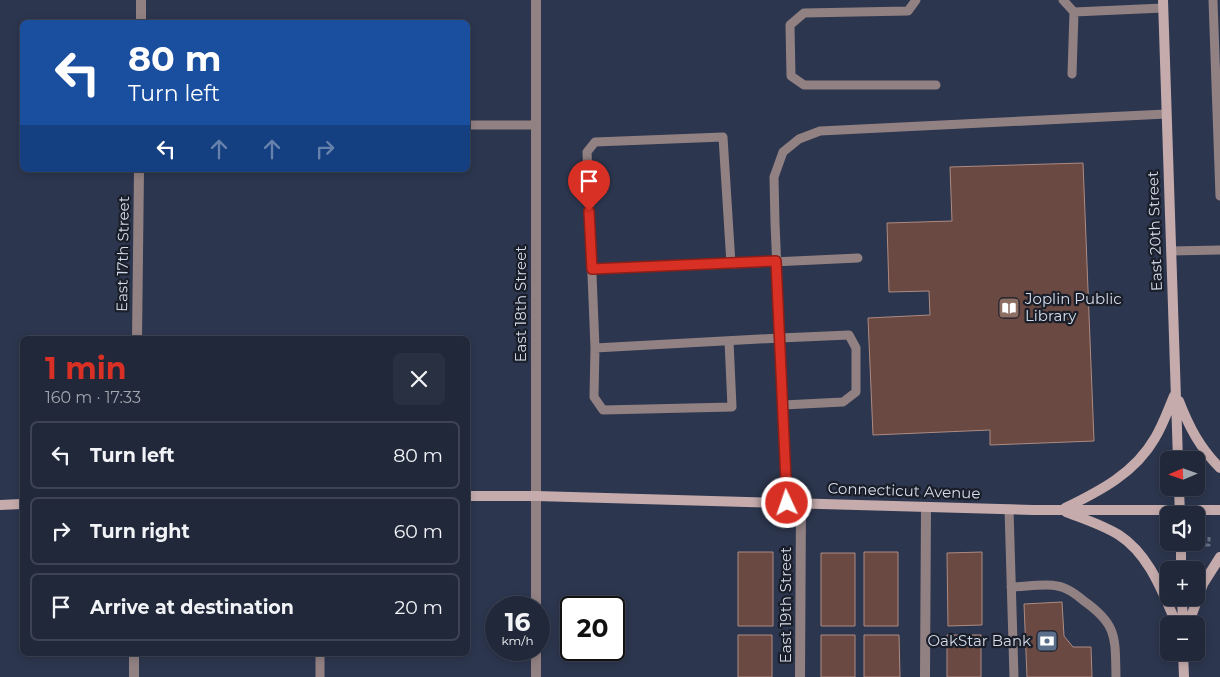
<!DOCTYPE html>
<meta charset="utf-8">
<style>
:root{--surface:#21283a;--page:#293042;--text:#f1f3f6;--muted:#a2a6af;--line:#3e4454;--accent:#d93025}
body{margin:0;font-family:Montserrat,sans-serif;background:var(--page);color:var(--text);height:100vh;display:flex;flex-direction:column;font-size:19px;white-space:nowrap}
*{box-sizing:border-box;margin:0}
p{font-size:16px;color:var(--muted)}
.icon{flex:none;width:28px;height:28px;fill:none;stroke:currentColor;stroke-width:2;stroke-linecap:round;stroke-linejoin:round}
.map{position:relative;flex:1;overflow:hidden}
.side{position:absolute;left:20px;top:336px;width:450px;height:320px;display:flex;flex-direction:column;background:var(--surface);border-radius:8px;box-shadow:0 2px 8px #0003,0 0 0 1px var(--line)}
.side>*{flex:none}
.top-card{position:absolute;left:20px;top:20px;width:450px;height:152px;border-radius:8px;box-shadow:0 2px 8px #0003,0 0 0 1px var(--line);background:#1a4fa0;color:#fff;overflow:hidden}
.needle{width:32px;rotate:268deg}
.fabs{position:absolute;left:1160px;top:451px;display:grid;gap:10px}
.fabs a{display:grid;place-items:center;width:45px;height:45px;border-radius:8px;background:var(--surface);box-shadow:0 2px 8px #0003,0 0 0 1px var(--line);font-size:25px}
.speed{position:absolute;left:485px;top:596px;display:flex;gap:10px;font-size:25px;font-weight:700;text-align:center}
.speed>*{display:grid;place-content:center;width:65px;height:65px;border-radius:50%;background:var(--surface);box-shadow:0 2px 8px #0003,0 0 0 1px var(--line);line-height:1}
.speed small{font-size:12px;font-weight:400}
.speed .limit{border:2px solid #111;border-radius:8px;background:#fff;color:#111}
.pin{position:absolute;display:grid;place-items:center;width:42px;height:42px;color:#fff;margin:-51px -21px;border-radius:50% 50% 50% 0;rotate:-45deg;box-shadow:0 0 5px #0007}
.pin .icon{rotate:45deg}
.me{position:absolute;width:55px;margin:-28px;rotate:357deg;stroke-linejoin:round;filter:drop-shadow(0 0 4px #0008)}
.turn{display:flex;align-items:center;gap:18px;height:105px;padding:0 25px;font-size:22px}
.turn .icon{width:65px;height:65px;stroke-width:2.5}
.turn b{display:block;font-size:35px;line-height:42px}
.lanes{display:flex;align-items:center;height:48px;padding:0 25px;background:#0003;justify-content:center;gap:25px;direction:ltr}
.lanes .off{opacity:.35}
.round{display:grid;place-items:center;flex:none;width:52px;height:52px;border-radius:8px;background:var(--page)}
.summary{display:flex;align-items:center;justify-content:space-between;height:85px;padding:0 25px}
h1{font-size:30px;font-weight:700;line-height:38px;color:var(--accent)}
ul{padding:0;list-style:none}
li{display:flex;align-items:center;gap:15px;height:68px;margin:0 10px 8px;padding:0 15px;border:2px solid var(--line);border-radius:8px}
li div{flex:1}
li b{display:block;font-size:19px}
li em{font-style:normal}
.map>svg:first-child{display:block}
.building{fill:#694942;stroke:#ae8b82}
.lines{fill:none;stroke-linecap:round;stroke-linejoin:round}
.path{stroke:#677086;stroke-width:3;stroke-dasharray:5 2.5;stroke-linecap:butt}
.lane{stroke:#928182;stroke-width:9}
.street{stroke:#928182;stroke-width:10}
.secondary{stroke:#c5abac;stroke-width:10}
.route-casing{stroke:#8d1f18;stroke-width:12}
.route{stroke:#d93025;stroke-width:9}
.labels{text-anchor:middle;stroke-width:4.5;stroke-linejoin:round;paint-order:stroke}
.street-label{font-size:15px;fill:#d4dbeb;stroke:#191e29}
.poi-label{font-size:15px;fill:#d4dbeb;stroke:#191e29;text-anchor:start}
</style>
<div class="map">
<svg width="1220" height="677" viewBox="0 0 1220 677">
<rect width="100%" height="100%" fill="#2c364e"/>
<!-- building -->
<path class="building" d="M1083,163L1094,441L990,445V430L873,435L868,318L930,315L929,291L889,292L887,223L952,221L950,167Z
M738,552H773V626H738Z
M864,552H898V626H864Z
M982,552V625L948,626L947,553Z
M821,553H855V626H821Z
M1062,602L1064,636L1073,647H1091L1092,677H1027L1024,604Z
M738,635H772V677H738Z
M821,635H855V677H821Z
M864,635H899L900,677H864Z
M947,635H981V677H947Z"/>
<g class="lines">
<!-- path -->
<path class="path" d="M1205,545H1209V537"/>
<!-- lane -->
<path class="lane" d="M916,0L908,11L804,13L790,25L791,76L804,85H936
M1063,0L1074,12L1072,74
M1213,0L1220,196
M1074,12L1163,8
M468,125H536
M1171,251L1220,250
M592,269L731,264
M595,348L594,397L603,410L732,407L729,341
M783,405L843,402L856,392V348L849,335L780,338L595,348L587,152L595,142L723,137L731,264L858,258
M787,503L775,223L774,177L783,152L799,139L820,131L1166,114
M1009,509L1014,677
M1011,587C1024,587 1046,583 1057,586C1066,587 1077,595 1084,601C1118,625 1115,638 1116,677
M320,654V677"/>
<!-- street -->
<path class="street" d="M141,22V0
M137,339L139,170
M536,608V0
M134,677V654
M536,677V650
M800,677L801,503
M925,677L926,507"/>
<!-- secondary -->
<path class="secondary" d="M1163,0L1178,460
M1179,401C1189,427 1200,448 1220,468
M1179,488L1180,515
M468,496H536L1033,510H1220
M0,505L22,504
M1065,508C1100,491 1135,473 1155,438C1163,425 1168,410 1174,396
M1066,512C1084,519 1103,525 1119,535C1150,555 1163,594 1177,625
M1181,542V570
M1182,598L1183,625
M1188,625L1203,584L1220,557
M1183,652L1184,677"/>
</g>
<g class="lines">
<!-- route casing -->
<g class="route-casing">
<path id="route" d="M589,211L592,269L776,261L787,503"/>
</g>
<!-- route -->
<use href="#route" class="route"/>
</g>
<!-- icons -->
<defs>
<g id="library-square" transform="scale(1.125)"><rect x="-9" y="-9" width="18" height="18" rx="4" fill="#8d6e63" stroke="#191e29"/><path d="M-6-4Q-3-5.5-.7-3.5V5Q-3 3-6 4ZM6-4Q3-5.5 .7-3.5V5Q3 3 6 4Z" fill="#fff"/></g>
<g id="bank-square" transform="scale(1.125)"><rect x="-9" y="-9" width="18" height="18" rx="4" fill="#5c6f8a" stroke="#191e29"/><path d="M-6-4H6V4H-6ZM0-2.3a2.3 2.3 0 1 0 0 4.6a2.3 2.3 0 1 0 0-4.6Z" fill="#fff"/></g>
</defs>
<g fill-rule="evenodd">
<use href="#library-square" x="1009" y="308"/>
<use href="#bank-square" x="1047" y="641"/>
</g>
<g class="labels">
<!-- street labels -->
<g class="street-label">
<text transform="translate(1155 231) rotate(-92)" y="5">East 20th Street</text>
<text transform="translate(123 254) rotate(-89)" y="5">East 17th Street</text>
<text transform="translate(521 304) rotate(-90)" y="5">East 18th Street</text>
<text transform="translate(904 491) rotate(2)" y="5">Connecticut Avenue</text>
<text transform="translate(786 605) rotate(-90)" y="5">East 19th Street</text>
</g>
<!-- poi labels -->
<g class="poi-label">
<text x="1025" y="304">Joplin Public<tspan x="1025" dy="17">Library</tspan></text>
<text x="1031" y="646" text-anchor="end">OakStar Bank</text>
</g>
</g>
</svg>
<div class="fabs">
<a><svg class="needle" viewBox="-14 -14 28 28"><path d="M0-13l5 13h-10z" fill="#e53935"/><path d="M0 13l5-13h-10z" fill="#a2a6af"/></svg></a>
<a><svg class="icon" aria-label="sound" viewBox="0 0 24 24"><path d="M4 9h4l5-4v14l-5-4H4zM17 9q2 3 0 6"/></svg></a>
<a>+</a>
<a>−</a>
</div>
<div class="speed"><div>16<small>km/h</small></div><div class="limit">20</div></div>
<div class="pin" style="left:589px;top:211px;background:#d93025"><svg class="icon" aria-label="arrive" viewBox="0 0 24 24"><path d="M6 21V4h12l-3 4 3 4H6"/></svg></div>
<svg class="me" style="left:787px;top:503px" viewBox="-20 -20 40 40"><circle r="17" fill="#d93025" stroke="#fff" stroke-width="3"/><path d="M0-11L8 9 0 5-8 9z" fill="#fff"/></svg>
<div class="top-card">
<div class="turn"><svg class="icon" aria-label="left" viewBox="0 0 24 24"><path d="M17 20v-9H6M10 6l-5 5 5 5"/></svg><div><b>80 m</b>Turn left</div></div>
<div class="lanes"><svg class="icon" aria-label="left" viewBox="0 0 24 24"><path d="M17 20v-9H6M10 6l-5 5 5 5"/></svg><svg class="icon off" aria-label="ahead" viewBox="0 0 24 24"><path d="M12 20V5M6 11l6-6 6 6"/></svg><svg class="icon off" aria-label="ahead" viewBox="0 0 24 24"><path d="M12 20V5M6 11l6-6 6 6"/></svg><svg class="icon off" aria-label="right" viewBox="0 0 24 24"><path d="M7 20v-9h11M14 6l5 5-5 5"/></svg></div>
</div>
<section class="side">
<div class="summary"><div><h1>1 min</h1><p>160 m · 17:33</p></div><a class="round"><svg class="icon" aria-label="close" viewBox="0 0 24 24"><path d="M6 6l12 12M18 6L6 18"/></svg></a></div>
<ul>
<li><svg class="icon" aria-label="left" viewBox="0 0 24 24"><path d="M17 20v-9H6M10 6l-5 5 5 5"/></svg><div><b>Turn left</b></div><em>80 m</em></li>
<li><svg class="icon" aria-label="right" viewBox="0 0 24 24"><path d="M7 20v-9h11M14 6l5 5-5 5"/></svg><div><b>Turn right</b></div><em>60 m</em></li>
<li><svg class="icon" aria-label="arrive" viewBox="0 0 24 24"><path d="M6 21V4h12l-3 4 3 4H6"/></svg><div><b>Arrive at destination</b></div><em>20 m</em></li>
</ul>
</section>
</div>
